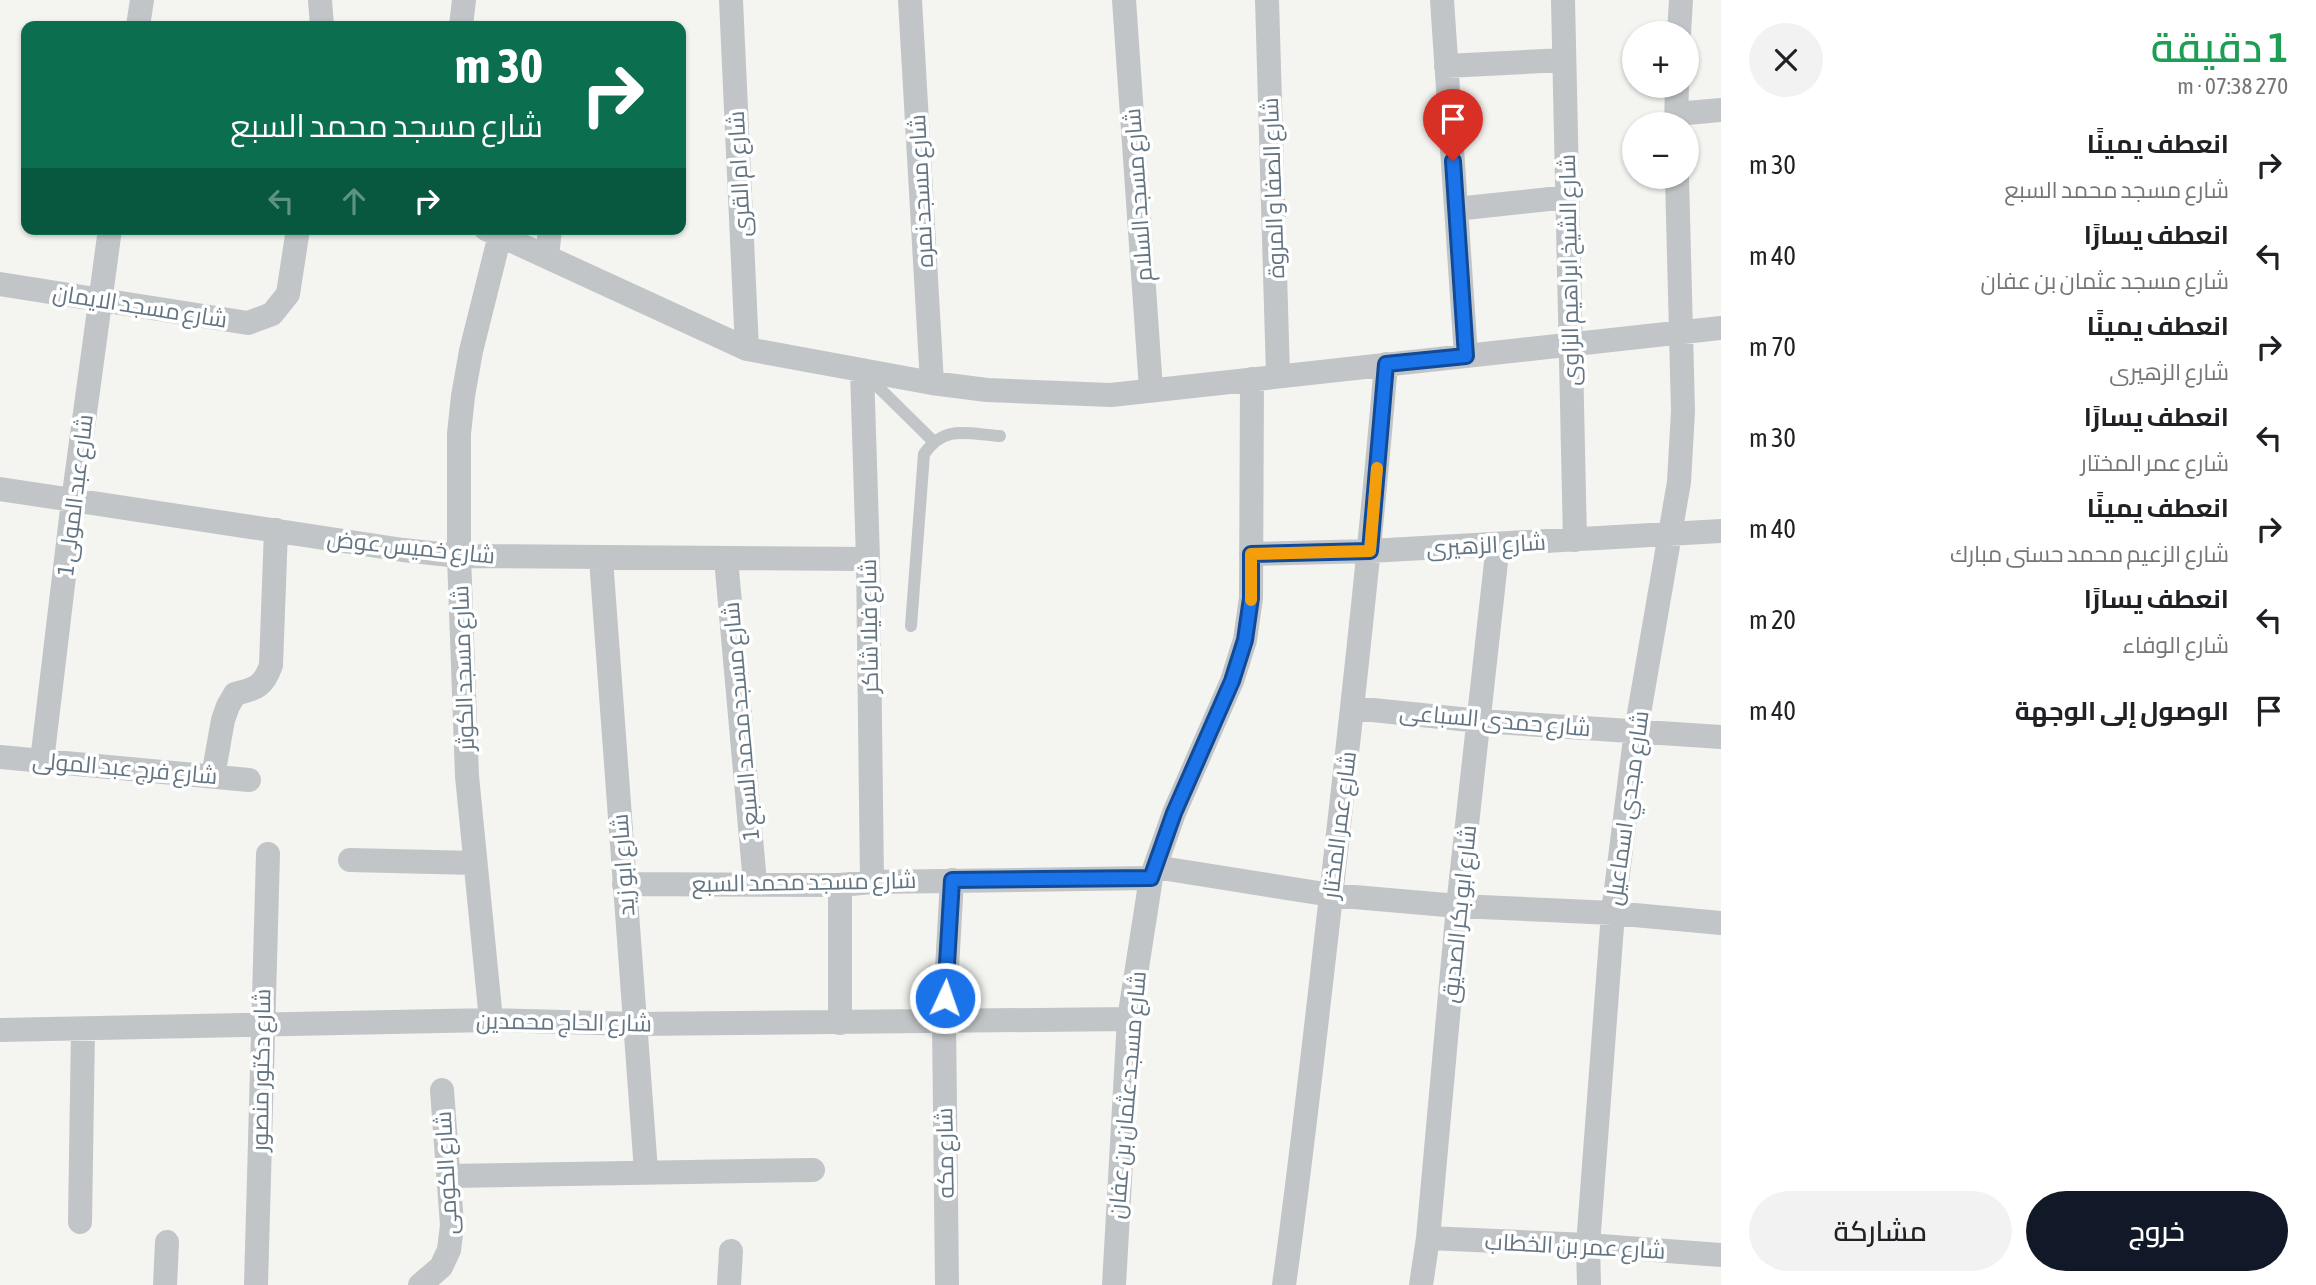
<!DOCTYPE html>
<html lang="ar">
<meta charset="utf-8">
<style>
:root{--surface:#fff;--page:#f2f2f2;--text:#202124;--muted:#757577;--accent:#111827}
body{margin:0;font-family:"Asap Condensed",Cairo,sans-serif;background:var(--page);color:var(--text);direction:rtl;height:100vh;display:flex;flex-direction:column;font-size:26px;white-space:nowrap}
*{box-sizing:border-box;margin:0}
p{font-size:23px;color:var(--muted)}
.icon{flex:none;width:38px;height:38px;fill:none;stroke:currentColor;stroke-width:2;stroke-linecap:round;stroke-linejoin:round}
.map{position:relative;flex:1;overflow:hidden;direction:ltr}
.side{display:flex;flex-direction:column;background:var(--surface);width:595px}
.side>*{flex:none}
.top-card{position:absolute;left:21px;top:21px;width:665px;height:214px;border-radius:14px;box-shadow:0 2px 5px #0004;direction:rtl;background:#0b6e4f;color:#fff;overflow:hidden}
.controls{position:absolute;left:1622px;top:21px;display:grid;gap:14px}
.controls a{display:grid;place-items:center;width:77px;height:77px;border-radius:50%;background:var(--surface);box-shadow:0 2px 5px #0004;font-size:35px}
.pin{position:absolute;display:grid;place-items:center;width:60px;height:60px;color:#fff;margin:-72px -30px;border-radius:50% 50% 50% 0;rotate:-45deg;box-shadow:0 0 7px #0007}
.pin .icon{rotate:45deg}
.me{position:absolute;width:77px;margin:-38px;rotate:3deg;stroke-linejoin:round;filter:drop-shadow(0 0 5px #0008)}
.turn{display:flex;align-items:center;gap:24px;height:147px;padding:0 28px;font-size:32px}
.turn .icon{width:91px;height:91px;stroke-width:2.5}
.turn b{display:block;font-size:49px;line-height:60px}
.lanes{display:flex;align-items:center;height:66px;padding:0 28px;background:#0003;justify-content:center;gap:35px;direction:ltr}
.lanes .off{opacity:.35}
.round{display:grid;place-items:center;flex:none;width:74px;height:74px;border-radius:37px;background:var(--page)}
.summary{display:flex;align-items:center;justify-content:space-between;height:119px;padding:0 28px}
h1{font-size:42px;font-weight:600;line-height:52px;color:#1e9e55}
.action{display:flex;gap:14px;margin-top:auto;padding:14px 28px}
.action a{flex:1;height:80px;border-radius:42px;background:var(--accent);color:#fff;font-size:28px;font-weight:600;line-height:80px;text-align:center}
.action a+a{background:var(--page);color:var(--text)}
ul{padding:0;list-style:none}
li{display:flex;align-items:center;gap:21px;height:91px;padding:0 28px}
li div{flex:1}
li b{display:block;font-size:26px}
li em{font-style:normal}
main{display:flex;flex:1;min-height:0}
.map>svg:first-child{display:block}
.lines{fill:none;stroke-linecap:round;stroke-linejoin:round}
.lane{stroke:#c1c5c8;stroke-width:12}
.street{stroke:#c1c5c8;stroke-width:24}
.route-casing{stroke:#114b97;stroke-width:18}
.route{stroke:#1a73e8;stroke-width:12}
.slow{stroke:#f59e0b;stroke-width:12}
.labels{text-anchor:middle;stroke-width:7;stroke-linejoin:round;paint-order:stroke}
.street-label{font-size:23px;fill:#637582;stroke:#fff}
</style>
<main>
<section class="side">
<div class="summary"><div><h1>1 دقيقة</h1><p>270 m · 07:38</p></div><a class="round"><svg class="icon" aria-label="close" viewBox="0 0 24 24"><path d="M6 6l12 12M18 6L6 18"/></svg></a></div>
<ul>
<li><svg class="icon" aria-label="right" viewBox="0 0 24 24"><path d="M7 20v-9h11M14 6l5 5-5 5"/></svg><div><b>انعطف يمينًا</b><p>شارع مسجد محمد السبع</p></div><em>30 m</em></li>
<li><svg class="icon" aria-label="left" viewBox="0 0 24 24"><path d="M17 20v-9H6M10 6l-5 5 5 5"/></svg><div><b>انعطف يسارًا</b><p>شارع مسجد عثمان بن عفان</p></div><em>40 m</em></li>
<li><svg class="icon" aria-label="right" viewBox="0 0 24 24"><path d="M7 20v-9h11M14 6l5 5-5 5"/></svg><div><b>انعطف يمينًا</b><p>شارع الزهيرى</p></div><em>70 m</em></li>
<li><svg class="icon" aria-label="left" viewBox="0 0 24 24"><path d="M17 20v-9H6M10 6l-5 5 5 5"/></svg><div><b>انعطف يسارًا</b><p>شارع عمر المختار</p></div><em>30 m</em></li>
<li><svg class="icon" aria-label="right" viewBox="0 0 24 24"><path d="M7 20v-9h11M14 6l5 5-5 5"/></svg><div><b>انعطف يمينًا</b><p>شارع الزعيم محمد حسنى مبارك</p></div><em>40 m</em></li>
<li><svg class="icon" aria-label="left" viewBox="0 0 24 24"><path d="M17 20v-9H6M10 6l-5 5 5 5"/></svg><div><b>انعطف يسارًا</b><p>شارع الوفاء</p></div><em>20 m</em></li>
<li><svg class="icon" aria-label="arrive" viewBox="0 0 24 24"><path d="M6 21V4h12l-3 4 3 4H6"/></svg><div><b>الوصول إلى الوجهة</b></div><em>40 m</em></li>
</ul>
<div class="action"><a>خروج</a><a>مشاركة</a></div>
</section>
<div class="map">
<svg width="1721" height="1285" viewBox="0 0 1721 1285">
<rect width="100%" height="100%" fill="#f4f4f0"/>
<g class="lines">
<!-- lane -->
<path class="lane" d="M866,375L933,441
M911,626L924,454C945,424 967,434 1000,436"/>
<!-- street -->
<path class="street" d="M320,0L322,26
M731,0L747,349
M910,0L932,383
M1124,0L1151,389
M1267,0L1278,375
M1442,0L1466,356
M1563,0L1575,540
M138,26L142,0
M461,26L464,0
M1679,33L1681,0
M1446,66L1563,60
M1676,114L1721,110
M1676,124L1677,86
M1456,209L1568,197
M486,229L747,349L932,383L987,390L1111,395L1721,328
M547,257L550,229
M0,284L248,323L272,314L288,294L298,229
M862,370L868,559L872,882
M0,489L403,550L459,556L868,559
M1251,554L1370,551L1721,531
M601,559L646,1171
M726,559L755,883
M1353,708L1480,721L1721,737
M0,757L249,780
M42,761L73,501L110,229
M213,776L223,720L228,706L235,694C256,689 264,686 271,665L276,530
M350,860L475,863
M1155,867L1331,895L1458,906L1613,913L1721,923
M624,884L840,885L872,882L1151,878
M491,1020L467,776L459,556V434L463,396L471,351L500,235
M840,1023V885
M0,1030L491,1020L635,1024L1129,1019
M449,1176L813,1170
M80,1222L83,1029
M1428,1238L1588,1245L1721,1255
M165,1285L167,1242
M256,1285L268,854
M420,1285L441,1267L449,1250L452,1225L442,1090
M729,1285L731,1251
M947,1285L944,1021L952,880
M1114,1285L1129,1019L1151,878L1174,813L1232,681L1245,640L1251,598L1252,379
M1284,1285C1302,1156 1316,1026 1331,896C1351,719 1371,542 1386,364
M1421,1285L1428,1238L1458,906L1498,544
M1589,1285L1588,1245L1613,913L1636,731L1679,482L1683,411L1677,177"/>
</g>
<g class="lines">
<!-- route casing -->
<g class="route-casing">
<path id="route" d="M945,998L952,880L1151,878L1174,813L1232,681L1245,640L1251,598V554L1370,551L1386,364L1466,356L1453,161"/>
</g>
<!-- route -->
<use href="#route" class="route"/>
<!-- slow -->
<path class="slow" d="M1251,600V554L1370,551L1377,468"/>
</g>
<g class="labels">
<!-- street labels -->
<g class="street-label">
<text transform="translate(739 174) rotate(-93)" y="8">شارع ام القرى</text>
<text transform="translate(1273 188) rotate(-92)" y="8">شارع الصفا و المروة</text>
<text transform="translate(921 191) rotate(-93)" y="8">شارع مسجد نمره</text>
<text transform="translate(1138 195) rotate(-94)" y="8">شارع مسجد السلام</text>
<text transform="translate(1569 270) rotate(-91)" y="8">شارع الشيخ ابراهيم الزاوى</text>
<text transform="translate(140 306) rotate(9)" y="8">شارع مسجد الايمان</text>
<text transform="translate(75 495) rotate(-83)" y="8">شارع عبد المولى 1</text>
<text transform="translate(1486 545) rotate(-3)" y="8">شارع الزهيرى</text>
<text transform="translate(411 547) rotate(6)" y="8">شارع خميس عوض</text>
<text transform="translate(869 626) rotate(-91)" y="8">شارع فيلا شاكر</text>
<text transform="translate(463 668) rotate(-92)" y="8">شارع مسجد الكوثر</text>
<text transform="translate(1495 720) rotate(5)" y="8">شارع حمدى السباعى</text>
<text transform="translate(741 721) rotate(-95)" y="8">شارع مسجد محمد السبع 1</text>
<text transform="translate(125 768) rotate(5)" y="8">شارع فرج عبد المولى</text>
<text transform="translate(1627 808) rotate(-82)" y="8">شارع مجدي اسماعيل</text>
<text transform="translate(1339 825) rotate(-83)" y="8">شارع عمر المختار</text>
<text transform="translate(623 865) rotate(-94)" y="8">شارع ابو زيد</text>
<text transform="translate(804 882) rotate(-1)" y="8">شارع مسجد محمد السبع</text>
<text transform="translate(1459 914) rotate(-84)" y="8">شارع ابو بكر الصديق</text>
<text transform="translate(564 1022) rotate(1)" y="8">شارع الحاج محمدين</text>
<text transform="translate(261 1070) rotate(-89)" y="8">شارع دكتور منصور</text>
<text transform="translate(1127 1095) rotate(-85)" y="8">شارع مسجد عثمان بن عفان</text>
<text transform="translate(945 1153) rotate(-91)" y="8">شارع مكه</text>
<text transform="translate(446 1173) rotate(-93)" y="8">شارع الكومى</text>
<text transform="translate(1575 1246) rotate(3)" y="8">شارع عمر بن الخطاب</text>
</g>
</g>
</svg>
<div class="controls">
<a>+</a>
<a>−</a>
</div>
<div class="pin" style="left:1453px;top:161px;background:#d93025"><svg class="icon" aria-label="arrive" viewBox="0 0 24 24"><path d="M6 21V4h12l-3 4 3 4H6"/></svg></div>
<svg class="me" style="left:945px;top:998px" viewBox="-20 -20 40 40"><circle r="17" fill="#1a73e8" stroke="#fff" stroke-width="3"/><path d="M0-11L8 9 0 5-8 9z" fill="#fff"/></svg>
<div class="top-card">
<div class="turn"><svg class="icon" aria-label="right" viewBox="0 0 24 24"><path d="M7 20v-9h11M14 6l5 5-5 5"/></svg><div><b>30 m</b>شارع مسجد محمد السبع</div></div>
<div class="lanes"><svg class="icon off" aria-label="left" viewBox="0 0 24 24"><path d="M17 20v-9H6M10 6l-5 5 5 5"/></svg><svg class="icon off" aria-label="ahead" viewBox="0 0 24 24"><path d="M12 20V5M6 11l6-6 6 6"/></svg><svg class="icon" aria-label="right" viewBox="0 0 24 24"><path d="M7 20v-9h11M14 6l5 5-5 5"/></svg></div>
</div>
</div>
</main>
